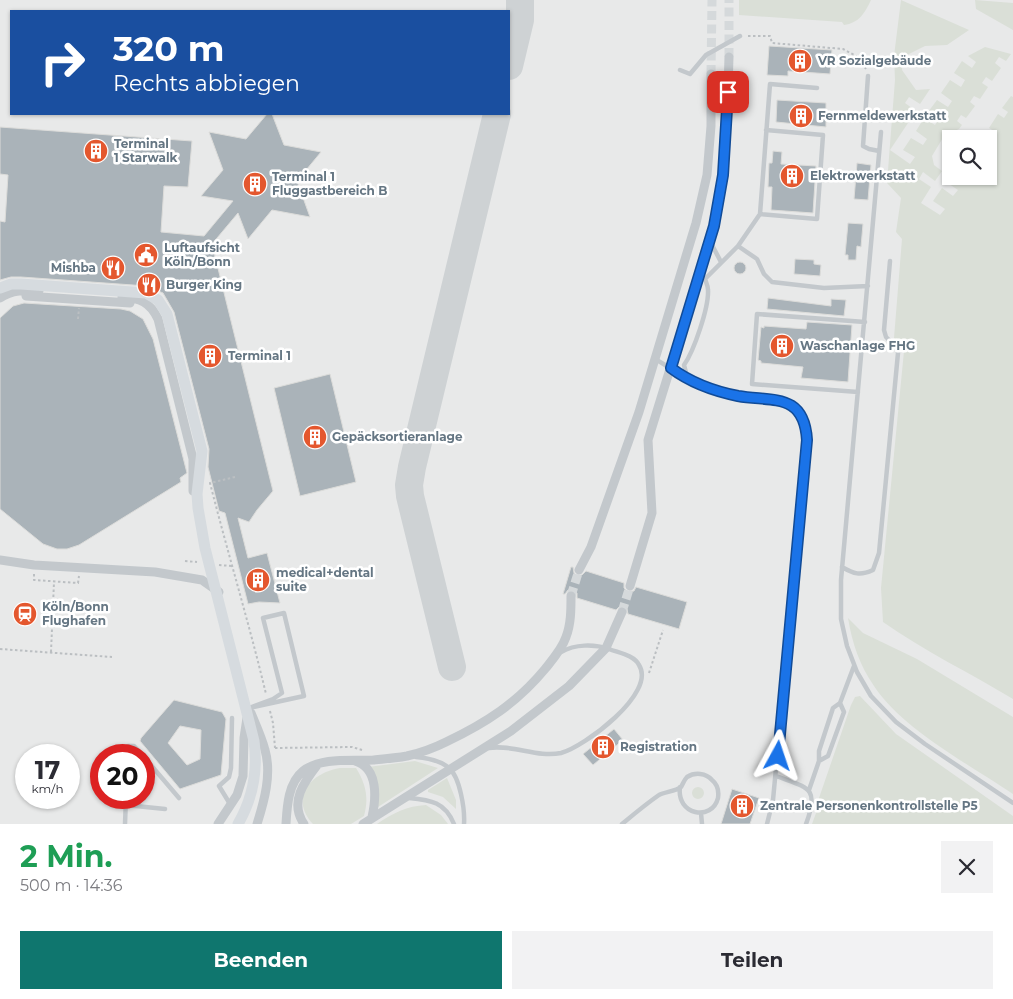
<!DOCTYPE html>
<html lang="de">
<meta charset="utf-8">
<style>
:root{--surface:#fff;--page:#f2f2f3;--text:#2b2b33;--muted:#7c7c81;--accent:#0f766e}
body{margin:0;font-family:Montserrat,sans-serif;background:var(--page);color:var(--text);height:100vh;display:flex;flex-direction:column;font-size:19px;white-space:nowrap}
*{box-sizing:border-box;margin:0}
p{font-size:16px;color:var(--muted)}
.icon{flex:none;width:28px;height:28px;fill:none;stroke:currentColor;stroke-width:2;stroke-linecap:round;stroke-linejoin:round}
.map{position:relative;height:824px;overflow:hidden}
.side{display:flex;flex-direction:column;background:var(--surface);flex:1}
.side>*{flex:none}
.guide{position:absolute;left:10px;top:10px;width:500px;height:105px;border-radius:0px;box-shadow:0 1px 4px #0004;background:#1a4fa0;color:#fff;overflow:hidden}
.fabs{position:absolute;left:942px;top:130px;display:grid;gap:10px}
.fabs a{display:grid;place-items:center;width:55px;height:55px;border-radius:0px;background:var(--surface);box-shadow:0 1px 4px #0004;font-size:25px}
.speed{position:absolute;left:15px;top:744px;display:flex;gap:10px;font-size:25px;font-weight:700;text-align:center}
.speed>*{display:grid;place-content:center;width:65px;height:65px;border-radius:50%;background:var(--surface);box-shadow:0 1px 4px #0004;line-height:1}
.speed small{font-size:12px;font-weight:400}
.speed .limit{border:8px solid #d22;background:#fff;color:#111}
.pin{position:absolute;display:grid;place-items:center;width:42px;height:42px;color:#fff;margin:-21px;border-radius:10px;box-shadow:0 2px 8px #0006}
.me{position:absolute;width:55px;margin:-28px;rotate:5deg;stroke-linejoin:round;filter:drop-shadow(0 0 4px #0008)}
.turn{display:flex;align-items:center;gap:18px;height:105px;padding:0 20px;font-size:22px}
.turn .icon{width:65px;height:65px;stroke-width:2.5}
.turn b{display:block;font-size:35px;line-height:42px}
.round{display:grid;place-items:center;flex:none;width:52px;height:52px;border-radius:0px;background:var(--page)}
.head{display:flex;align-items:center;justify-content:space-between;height:85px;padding:0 20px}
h1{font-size:30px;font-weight:700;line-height:38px;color:#1e9e55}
.primary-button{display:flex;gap:10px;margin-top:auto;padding:10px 20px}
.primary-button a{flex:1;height:58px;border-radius:0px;background:var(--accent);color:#fff;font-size:20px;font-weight:700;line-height:58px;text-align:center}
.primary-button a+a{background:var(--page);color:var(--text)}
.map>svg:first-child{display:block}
.built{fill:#e8e9e9;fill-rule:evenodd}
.green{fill:#dadfd7}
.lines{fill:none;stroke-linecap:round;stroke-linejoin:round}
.taxiway{stroke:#ced2d4;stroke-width:28}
.building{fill:#aab3b9;stroke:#dcdcda;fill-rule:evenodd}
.street-tunnel{stroke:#d5d9db;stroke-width:9;stroke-dasharray:9 4.5;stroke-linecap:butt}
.path{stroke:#bbbfc2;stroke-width:2;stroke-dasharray:2.5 2.5;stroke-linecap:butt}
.lane{stroke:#c3c8cc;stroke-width:4.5}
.street{stroke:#c3c8cc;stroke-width:9}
.secondary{stroke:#d6dbdf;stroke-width:11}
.route-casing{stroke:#114b97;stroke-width:12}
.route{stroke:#1a73e8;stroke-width:9}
.labels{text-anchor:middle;stroke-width:5;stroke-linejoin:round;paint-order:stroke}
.poi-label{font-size:12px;font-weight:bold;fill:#657683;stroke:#fff;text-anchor:start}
</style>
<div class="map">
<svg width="1013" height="824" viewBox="0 0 1013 824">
<rect width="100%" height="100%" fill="#fafaf8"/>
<!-- built -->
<path class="built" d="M0,0H1013V824H0ZM11,11H509V114H11ZM951,139H989V176H951ZM26,755H69V798H26ZM101,755H144V798H101Z"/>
<!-- green -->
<path class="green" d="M739,0H871C865,13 859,23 844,25L842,22L739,15Z
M901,0L969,30L947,45L925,46L903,57L902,70L916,90L930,89L920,104L909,97L905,103L916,111L890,150L910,164L915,157L903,150L911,138L923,145L927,139L916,131L924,118L935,125L939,119L928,112L937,100L948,107L952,101L941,93L950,80L961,87L965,80L954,73L962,61L972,68L976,62L968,56L985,47L1011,54L1006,61L999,57L995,63L1001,68L992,81L986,77L982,83L988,87L980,99L974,96L970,102L975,106L966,118L961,115L957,121L962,125L959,129L944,136L932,156L934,165L942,171L935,181L923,172L919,179L931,187L921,203L940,215L945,209L933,201L942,188L953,196L958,190L946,182L949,177L958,182L968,176H989V139L982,138L984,134L992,139L996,132L989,128L998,114L1004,118L1008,112L1002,108L1011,96L1013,97V699C970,673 924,651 883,622L881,588L904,351L894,338L902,239L896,232L901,198L887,183L895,80L894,56Z
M975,0L1013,3V30L976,9Z
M848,618L863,633L917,659L1013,717V794C970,765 902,729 874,686C860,666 852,643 848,618Z
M860,696L896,734L1013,816V824H812L819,805V798L851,705L855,697Z
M415,761L438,768L378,807L368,767Z
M340,768H356C366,784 369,798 364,816L351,824H313C289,798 310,773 340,768Z
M447,778L456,800V809L443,797L428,792V790Z
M692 793a6 6 0 1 1 12 0a6 6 0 1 1-12 0Z
M426,805L441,815L448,824H377C393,813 407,806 426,805Z"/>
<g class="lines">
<!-- taxiway -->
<path class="taxiway" d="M509,66L520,20V0
M452,667L410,496L409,485L412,467L497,114"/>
</g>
<!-- building -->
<path class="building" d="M769,46L832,50L830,74L788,71V76L767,75Z
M777,100L826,103V127L776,122Z
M267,114H272L284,145L321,152L297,181L310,217L272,210L248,239L238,213L212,244L273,491L257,510L249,522L238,518L248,558L267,553L280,603L259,602L248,604L225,513L219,511L208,467L209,449L174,312L163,293L147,286L21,277H11L0,280V221L5,222L8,175L0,174V127L192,141L188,187L164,186L161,232L204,236L233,201L201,196L223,170L209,132L246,139Z
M773,151L782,152L781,164L816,166L813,213L771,210L772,187H768L769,163H772Z
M857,163L871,165L868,200L854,199Z
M848,223L863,224L861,247L857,246L856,260H848V255H845Z
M795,259L814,260V264L821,265L820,276L794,274Z
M734 268a6 6 0 1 1 12 0a6 6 0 1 1-12 0Z
M768,298L831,306V299L846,300L844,316L767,309Z
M24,303L121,309L130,311L143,319L153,339L187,473L180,478L181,482L79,545L67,549H57L43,544L0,509V318L13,306Z
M807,322L852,325L848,382L801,378L803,367L761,363V361L758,360L761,327L764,328V326L806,329Z
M330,374L356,482L300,496L274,388Z
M571,567H573L574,573L577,576L582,575L586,571L624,583V588L628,592L634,591L636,587L687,602L679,629L628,614L627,609L624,606L619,607L616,610L577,598V593L574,590H568L565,594H563Z
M174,700L222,712L226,719L221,775L180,789L140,741L141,738ZM180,726L201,730L200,759L187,765L168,743Z
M614,729L623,740L593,765L583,754Z
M732,789L759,798L750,824H721Z"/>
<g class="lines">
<!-- street-tunnel -->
<path class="street-tunnel" d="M729,57V0
M711,74L712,0
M571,596L579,570
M622,612L630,586"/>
<!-- path -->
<path class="path" d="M748,36H770L772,43L843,49L856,56L866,69
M78,319L79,308
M235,477L210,483C228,554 249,623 266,694
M185,561L197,562
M219,565L232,566
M34,574V580L78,583L79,576
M0,649L112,657
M51,652L54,582
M649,673L663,630
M270,711L273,723L275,748
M275,748L352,747L362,750"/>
<!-- lane -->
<path class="lane" d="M680,70L690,74L706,55L740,36
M868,76L863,146L869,149L879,151
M881,132L841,580V619L847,646L857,672L871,696L896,722L925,744L1013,803
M760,214L817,219L823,135L766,130
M711,243L721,262
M738,246L757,259L764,274L772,282L824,288L868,286
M655,359C673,369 687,381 706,387C716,391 728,394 739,396C773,402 804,393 807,440L773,800L767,824
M688,380L684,365C694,351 709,307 708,290C708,286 706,282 705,279L738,246L760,214L770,84L817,88
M858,392L752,384L757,314L865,322
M842,567C854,574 860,576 873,570L879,553L898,353L897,348L886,337L884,330L890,261
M284,613L304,696L249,708L273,699L282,693L263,618Z
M489,748C513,744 537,758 561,753C584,747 657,693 639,665C634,655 619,653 609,649C594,644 575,644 561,652
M128,755V746H134L142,755
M144,757L179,798
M416,757C427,758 440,760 449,768C460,777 465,810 464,824
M819,761L828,756L844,712L840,703
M776,776C808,788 820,787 806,824
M809,790L819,761V751L833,708L840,703L854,666
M409,798C431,800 445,802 454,824
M230,804L219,786L229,777L231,768L232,718
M126,805L165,809
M701,813L702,824
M125,824L126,798
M622,824C634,814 646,804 659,795C665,792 676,791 681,787C683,784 684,780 687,777C695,772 706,773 712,780C717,784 719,791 718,798C712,822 676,815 680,787"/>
<!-- street -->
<path class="street" d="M26,296L130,303
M122,297C140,298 150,302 158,319L193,459V491
M0,298C12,290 25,290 39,291
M0,560L34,565L155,572L202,580L219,592
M579,570L591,547L639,412L696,223L707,175L711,126V74
M630,586L652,513L648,440L710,240C728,181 727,118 729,57
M251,713C256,725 262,738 265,750C272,774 264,802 257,824
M355,761C379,768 376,799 372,817
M218,824L237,795L243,776L244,738L247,718
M286,824C287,807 288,783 303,771C321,757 351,761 373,760C384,759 396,758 407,756C420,753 434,748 446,742C486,723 517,703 545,669C553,659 562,649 566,637C571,624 571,610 571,596
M304,824C289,802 304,782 318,764
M363,824L511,731L569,686L606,648L622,612"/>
<!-- secondary -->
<path class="secondary" d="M0,288L11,284H21L146,293L158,300L167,314L202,451L197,494L198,508L205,548L254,741C258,770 253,798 238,824"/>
</g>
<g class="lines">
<!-- route casing -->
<g class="route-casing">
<path id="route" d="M728,92L723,175L714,226L671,368C691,383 713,391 738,396C772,402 804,392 807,440L778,756"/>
</g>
<!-- route -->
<use href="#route" class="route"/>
</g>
<!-- icons -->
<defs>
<g id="building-disc" transform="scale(1.25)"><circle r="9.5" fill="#e4572e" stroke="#fff"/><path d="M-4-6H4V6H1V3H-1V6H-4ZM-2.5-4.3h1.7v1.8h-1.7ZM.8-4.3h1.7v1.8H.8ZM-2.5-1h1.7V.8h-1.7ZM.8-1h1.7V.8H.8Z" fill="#fff"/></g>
<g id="civic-disc" transform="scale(1.25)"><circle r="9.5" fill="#e4572e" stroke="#fff"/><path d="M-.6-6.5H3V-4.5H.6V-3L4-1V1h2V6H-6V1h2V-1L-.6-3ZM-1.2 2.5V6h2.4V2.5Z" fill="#fff"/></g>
<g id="restaurant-disc" transform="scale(1.25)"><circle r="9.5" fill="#e4572e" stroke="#fff"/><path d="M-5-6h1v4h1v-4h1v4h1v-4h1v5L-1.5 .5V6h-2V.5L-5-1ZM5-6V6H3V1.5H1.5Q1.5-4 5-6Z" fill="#fff"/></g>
<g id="station-disc" transform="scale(1.25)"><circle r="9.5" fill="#e4572e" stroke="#fff"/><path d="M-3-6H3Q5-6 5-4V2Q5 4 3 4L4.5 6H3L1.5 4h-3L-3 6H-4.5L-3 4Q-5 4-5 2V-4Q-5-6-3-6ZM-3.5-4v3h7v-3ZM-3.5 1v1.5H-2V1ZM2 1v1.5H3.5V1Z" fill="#fff"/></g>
</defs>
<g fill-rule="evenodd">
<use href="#building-disc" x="800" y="61"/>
<use href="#building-disc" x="801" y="116"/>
<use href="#building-disc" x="96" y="151"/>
<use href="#building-disc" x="792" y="176"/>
<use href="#building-disc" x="255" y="184"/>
<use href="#civic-disc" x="146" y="255"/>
<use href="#restaurant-disc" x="113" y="268"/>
<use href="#restaurant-disc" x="149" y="285"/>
<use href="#building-disc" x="782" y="346"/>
<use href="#building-disc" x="210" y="356"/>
<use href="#building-disc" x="315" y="437"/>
<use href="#building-disc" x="258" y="580"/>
<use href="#station-disc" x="25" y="614"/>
<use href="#building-disc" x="603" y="747"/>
<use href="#building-disc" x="742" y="806"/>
</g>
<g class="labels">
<!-- poi labels -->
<g class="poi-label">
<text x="818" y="65">VR Sozialgebäude</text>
<text x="818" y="120">Fernmeldewerkstatt</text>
<text x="114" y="148">Terminal<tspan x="114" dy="14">1 Starwalk</tspan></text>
<text x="810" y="180">Elektrowerkstatt</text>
<text x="272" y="181">Terminal 1<tspan x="272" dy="14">Fluggastbereich B</tspan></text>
<text x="164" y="252">Luftaufsicht<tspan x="164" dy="14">Köln/Bonn</tspan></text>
<text x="96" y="272" text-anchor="end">Mishba</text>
<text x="166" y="289">Burger King</text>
<text x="800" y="350">Waschanlage FHG</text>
<text x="228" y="360">Terminal 1</text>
<text x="332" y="441">Gepäcksortieranlage</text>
<text x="276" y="577">medical+dental<tspan x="276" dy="14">suite</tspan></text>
<text x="42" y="611">Köln/Bonn<tspan x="42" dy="14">Flughafen</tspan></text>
<text x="620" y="751">Registration</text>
<text x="760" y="810">Zentrale Personenkontrollstelle P5</text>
</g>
</g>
</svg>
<div class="fabs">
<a><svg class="icon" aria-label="search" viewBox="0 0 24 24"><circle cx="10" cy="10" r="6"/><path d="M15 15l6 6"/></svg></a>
</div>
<div class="speed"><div>17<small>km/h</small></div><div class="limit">20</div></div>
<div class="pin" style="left:728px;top:92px;background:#d93025"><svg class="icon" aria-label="arrive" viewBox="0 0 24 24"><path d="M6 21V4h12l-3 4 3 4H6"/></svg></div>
<svg class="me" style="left:778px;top:756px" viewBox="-20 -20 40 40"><path d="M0-17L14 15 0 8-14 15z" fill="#1a73e8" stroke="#fff" stroke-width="4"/></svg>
<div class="guide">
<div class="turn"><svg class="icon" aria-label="right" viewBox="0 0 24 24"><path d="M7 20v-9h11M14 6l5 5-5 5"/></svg><div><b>320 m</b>Rechts abbiegen</div></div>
</div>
</div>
<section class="side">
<div class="head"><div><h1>2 Min.</h1><p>500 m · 14:36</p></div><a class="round"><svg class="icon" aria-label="close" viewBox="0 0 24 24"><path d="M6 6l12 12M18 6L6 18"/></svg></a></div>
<div class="primary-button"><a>Beenden</a><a>Teilen</a></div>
</section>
